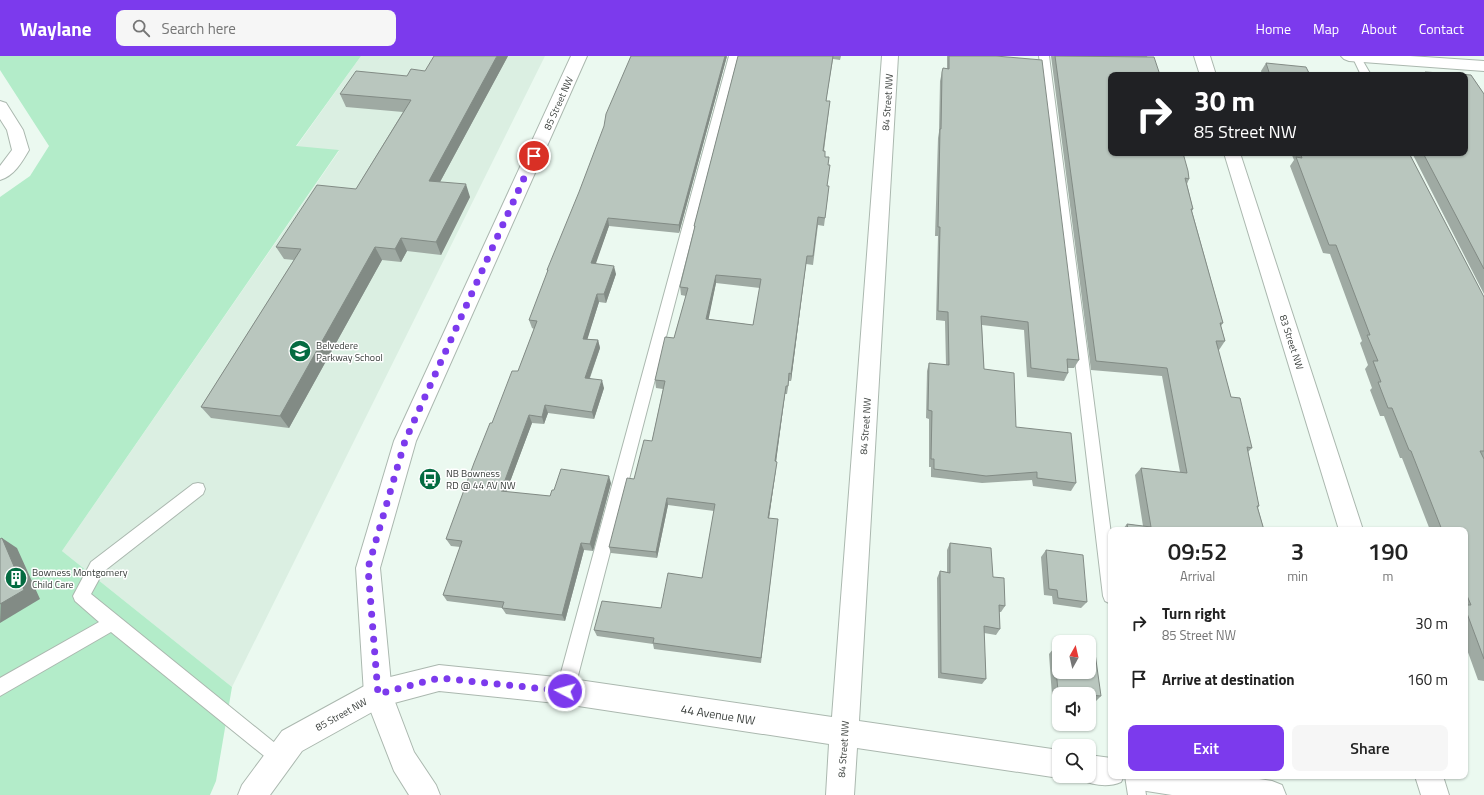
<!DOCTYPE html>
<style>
:root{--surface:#fff;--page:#f6f6f6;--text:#222;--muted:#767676;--accent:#7c3aed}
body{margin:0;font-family:"Titillium Web",sans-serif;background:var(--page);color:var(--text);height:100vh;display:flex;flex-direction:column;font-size:15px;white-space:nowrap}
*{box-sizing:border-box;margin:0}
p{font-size:13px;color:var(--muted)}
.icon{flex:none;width:22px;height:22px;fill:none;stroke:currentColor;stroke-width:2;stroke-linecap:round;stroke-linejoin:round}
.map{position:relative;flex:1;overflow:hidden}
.details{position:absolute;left:1108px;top:471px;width:360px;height:252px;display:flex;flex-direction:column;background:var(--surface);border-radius:8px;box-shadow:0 1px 3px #0004}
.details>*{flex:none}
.hud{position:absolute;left:1108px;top:16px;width:360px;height:84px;border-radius:8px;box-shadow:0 1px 3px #0004;background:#202124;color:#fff;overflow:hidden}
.needle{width:26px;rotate:8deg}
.fabs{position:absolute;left:1052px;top:579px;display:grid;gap:8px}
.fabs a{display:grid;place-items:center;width:44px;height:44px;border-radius:8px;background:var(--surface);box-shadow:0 1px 3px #0004;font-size:20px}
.pin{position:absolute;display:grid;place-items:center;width:34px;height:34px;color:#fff;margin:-17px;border:2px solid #fff;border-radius:50%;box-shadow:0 1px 4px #0007}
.me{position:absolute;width:44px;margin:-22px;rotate:276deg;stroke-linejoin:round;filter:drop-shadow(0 0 3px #0008)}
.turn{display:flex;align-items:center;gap:14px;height:84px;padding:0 20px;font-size:18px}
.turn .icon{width:52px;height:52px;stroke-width:2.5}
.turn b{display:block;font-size:28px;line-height:34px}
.eta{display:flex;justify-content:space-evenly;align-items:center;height:68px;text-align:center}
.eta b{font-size:24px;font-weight:600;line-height:28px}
.cta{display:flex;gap:8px;margin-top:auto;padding:8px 20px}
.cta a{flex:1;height:46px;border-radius:8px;background:var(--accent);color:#fff;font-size:16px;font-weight:600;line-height:46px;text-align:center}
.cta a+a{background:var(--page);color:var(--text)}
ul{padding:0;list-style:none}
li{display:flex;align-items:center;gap:12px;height:56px;padding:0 20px}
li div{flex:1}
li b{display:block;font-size:15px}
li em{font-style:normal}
header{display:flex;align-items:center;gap:24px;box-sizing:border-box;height:56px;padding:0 20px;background:var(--accent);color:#fff}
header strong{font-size:19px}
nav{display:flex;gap:22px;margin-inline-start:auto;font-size:14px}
.search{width:280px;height:36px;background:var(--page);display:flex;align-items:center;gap:10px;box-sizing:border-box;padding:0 14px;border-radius:8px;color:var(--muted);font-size:15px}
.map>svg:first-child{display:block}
.built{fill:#dbefe2}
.green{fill:#b3ecc9}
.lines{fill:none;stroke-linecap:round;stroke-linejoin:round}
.lane-casing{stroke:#abb8af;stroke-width:2}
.street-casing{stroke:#abb8af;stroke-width:2}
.secondary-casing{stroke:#abb8af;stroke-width:2}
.lane{fill:#fff;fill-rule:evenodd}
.street{fill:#fff;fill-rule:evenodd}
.secondary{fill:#fff;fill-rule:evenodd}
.wall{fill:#9faaa3;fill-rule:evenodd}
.shaded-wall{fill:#828b85}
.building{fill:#b9c6be;stroke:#828b85;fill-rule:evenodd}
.route{stroke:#7c3aed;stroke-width:7;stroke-dasharray:0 12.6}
.labels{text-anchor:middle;stroke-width:3;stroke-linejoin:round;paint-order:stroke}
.street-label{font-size:10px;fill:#393e3b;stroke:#fff}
.poi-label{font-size:10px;fill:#393e3b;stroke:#fff;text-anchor:start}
.near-street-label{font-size:12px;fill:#393e3b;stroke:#fff}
</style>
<header>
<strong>Waylane</strong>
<div class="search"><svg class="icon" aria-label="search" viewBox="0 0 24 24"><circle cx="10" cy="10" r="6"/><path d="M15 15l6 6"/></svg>Search here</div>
<nav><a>Home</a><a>Map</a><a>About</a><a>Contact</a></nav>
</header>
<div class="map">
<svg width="1484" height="739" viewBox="0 0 1484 739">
<rect width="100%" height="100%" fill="#ebf9f0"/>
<!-- built -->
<path class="built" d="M361,0H545L232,631L62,495L339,95L296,91Z"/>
<!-- green -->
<path class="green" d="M0,0H361L296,90L339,94L62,495L232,631L216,725L210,739H0V141L30,120L49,90L0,14Z"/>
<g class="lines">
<!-- lane casing -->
<g class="lane-casing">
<path id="lane" d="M729,0H739L574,635L571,641L565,644L559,641L556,635Z
M1039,0H1049L1111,478V548L1105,545L1103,540Z
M1352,0H1360L1371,19H1361Z
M198,427L203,428L205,433L203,438L103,516L91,538L286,696L289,702L286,708L280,711L274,708L111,576L0,640V622L99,566L75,545L73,540L91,506L193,428Z
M1125,720H1143L1146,739H1128Z"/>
</g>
<!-- street casing -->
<g class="street-casing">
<path id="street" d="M882,0H898L859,665L1059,694V720H1064L1059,722L857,692L854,739H826L829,688L565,648L439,635L383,650L302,695L270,739H238L242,729L282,675L368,628L378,624L439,609L565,622L832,661Z
M1194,0H1210L1216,19H1200Z
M1341,0H1410L1484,5V15L1349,5L1344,3Z
M0,45L6,47L23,74L29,94C22,106 14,120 0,124V110L12,94L7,74L0,63Z
M1224,97H1240L1363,474H1339Z
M1089,699L1111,702V720H1124L1121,726C1107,732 1093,729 1079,723L1078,720H1089Z
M1126,720H1240L1272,725L1282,729L1286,739H1172L1140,734L1130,730Z
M1415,720H1443L1449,739H1421Z"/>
</g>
<!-- secondary casing -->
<g class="secondary-casing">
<path id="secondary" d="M571,0H587L416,385L380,512L392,638L414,696L436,729L440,739H409L394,715L364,638L356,512L394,385Z"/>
</g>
<!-- lane -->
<use href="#lane" class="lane"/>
<!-- street -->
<use href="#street" class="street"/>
<!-- secondary -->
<use href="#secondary" class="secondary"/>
</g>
<!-- wall -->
<path class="wall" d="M508,0L440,126L470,141L441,199L407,195L401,206L382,204L289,372L211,362L201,351L294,204L284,203L276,191L356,133L403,56L346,51L340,38L407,20Z
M727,0L679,177L609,170L595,208L616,218L606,247L599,246L587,283L598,284L600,292L590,322L604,332L594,363L548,357L544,368L532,367L506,436L550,440L554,434L611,427L593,495L584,494L565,565L506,558L502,552L447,545L443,539L460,491L451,490L446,483L492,367L518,315L534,273L532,272L529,264L548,217L547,214Z
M738,0H841L840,4L833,3L826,45L829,53L824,95L825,101L828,109L827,130L828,139L824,170L818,169L813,209L806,208L791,325H789L787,338H785L776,406V413L769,462L777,470L761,607L654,593L653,588L597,580L594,574L661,552L702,522L714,455L668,449L657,502L611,497L609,491L634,423L652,385L663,333L656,332L655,324L674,282L686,240L681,239L680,230L694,176V170ZM716,227L760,232L753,269L708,263Z
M947,0H996L1079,304L1074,312H1068V317L1064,325L1027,321L1024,274L982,269L984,313L1016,371L1076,427L1071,435L1033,430L1032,424L982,427L931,421V411H929V363L926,362L927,315L929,307L946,309L945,265L936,264L938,180H935L938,82L939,76L940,25L942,16L947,13Z
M1051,0H1147L1189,123L1187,128L1193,153L1192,155L1223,267L1221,270L1225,285L1219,294H1218L1231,341L1252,392L1248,396L1259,450L1258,452L1264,474H1122L1127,468L1143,470L1135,419L1141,412L1180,416L1162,320L1091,314Z
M1266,7L1310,19H1262L1261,15Z
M1425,16L1471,19L1484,38V238L1412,97H1465V19H1423Z
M1291,97H1409L1484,241V625L1478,624L1465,588V474H1430L1402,402H1400L1384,360H1380L1370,334L1372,332L1365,313L1368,309L1360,287L1362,285L1330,198L1323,197L1290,110L1294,104Z
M950,487L993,521L1005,550L1001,556H999L1000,573L996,579L984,577L986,623L982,628L938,622L937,522L940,515L947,516V494Z
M1046,494L1087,546L1081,552L1053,548L1052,540L1044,539L1041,501Z
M1054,592L1101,640L1095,646L1089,645V638H1059V641L1052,640L1049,598Z"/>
<!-- shaded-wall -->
<path class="shaded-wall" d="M497,0H508L434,137L429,125Z
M725,0H727L679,177V169Z
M466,128L470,141L441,199L436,186Z
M608,162L609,170L593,216L591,207Z
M401,182L407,195L401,206L395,193Z
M375,191L382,204L289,372L280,360Z
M807,200L806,208L791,325V318Z
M614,210L616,218L606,247L604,238Z
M716,219V227L707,271L706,263Z
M597,238L599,246L585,291L583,283Z
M598,284L600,292L587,329L585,322Z
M602,324L604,332L594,363L592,356Z
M786,330L785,338L775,413V405Z
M545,349L548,357L544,368L542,361Z
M529,359L532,367L504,442L501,435Z
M777,406L768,469V462Z
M609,420L611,427L593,495L590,488Z
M667,442L668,449L657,502L656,496Z
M2,482L17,492L40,543L0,567Z
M581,487L584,494L565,565L562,559Z"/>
<!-- building -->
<path class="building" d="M434,0H497L429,125L466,128L436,186L401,182L395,193L375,191L280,360L201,351L301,193L276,191L317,129L356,133L411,44L340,38L356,15L407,20L411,13L425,15Z
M631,0H725L679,169L608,162L591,207L614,210L604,238H597L583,283L598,284L585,322L602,324L592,356L545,349L542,361L529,359L501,435L550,440L552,434H554L561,413L609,420L590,488L581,487L562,559L502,552L504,546L443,539L462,485L446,483L474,407L490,367H492L512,315H518L537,265L529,264L548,214H547L579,136L604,70L606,58Z
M738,0H833L826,45H830L823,95H825V101H829L828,109H830L827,130H829L825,162L818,161L813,200H807L791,318L789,317L788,330H786L775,405L777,406L768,462L778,463L761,602L653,587L654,582L594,574L602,545L661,552L668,517L702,522L715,448L667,442L656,496L609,491L627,422L634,423L644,384L652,385L665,325L655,324L665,281L674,282L688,232L680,231V230L695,170H694ZM716,219L761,223L753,269L706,263Z
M949,0H996L1042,4L1079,304L1067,303L1068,317L1031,312L1028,266L981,260L984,313L1014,317L1016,371L1071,377L1076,427L1037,422V416L986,420L934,413V403H931L932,355L928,354L929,307L949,309L948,256L938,255L940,171H938L940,73H941L942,16L943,12L949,13Z
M1055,0L1154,1L1160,19H1111V97H1183L1188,115L1189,123L1185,122L1193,153H1191L1223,267H1220L1225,285H1216L1231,341L1240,342L1252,392L1247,391L1259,450H1257L1264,474H1128L1127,468L1151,471L1141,412L1187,417L1167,312L1096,305Z
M1266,7L1306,11L1310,19H1270Z
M1425,16L1471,19L1484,38V213L1423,97H1465V19H1427Z
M1300,97H1409L1484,241V395H1480L1484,403V603L1465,552V549H1471L1465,535V474H1442L1411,395L1409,394L1392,352H1388L1378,326H1381L1373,305H1378L1367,279H1370L1336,189H1329L1296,101L1302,102Z
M2,482L24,534L0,548V483Z
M950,487L991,492L993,521L1004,522L1005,550L999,549L1000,573L984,570L986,623L941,617L940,515L950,517Z
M1046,494L1083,499L1087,546L1058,542L1057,534L1049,533Z
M1054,592L1059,593V616H1089V596L1095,597L1101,640L1089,639V638H1081L1058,635Z"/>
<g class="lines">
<!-- route -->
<path class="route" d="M534,100L405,385L368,512L378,638L439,622L565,635"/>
</g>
<!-- icons -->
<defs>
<g id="school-disc" transform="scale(1.15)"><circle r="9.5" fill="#046b41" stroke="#fff"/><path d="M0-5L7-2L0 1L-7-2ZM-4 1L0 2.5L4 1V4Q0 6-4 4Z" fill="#fff"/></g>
<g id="bus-disc" transform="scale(1.15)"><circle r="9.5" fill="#046b41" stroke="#fff"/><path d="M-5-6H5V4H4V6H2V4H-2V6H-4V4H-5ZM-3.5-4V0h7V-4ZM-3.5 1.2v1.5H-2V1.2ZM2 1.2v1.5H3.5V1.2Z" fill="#fff"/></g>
<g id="building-disc" transform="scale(1.15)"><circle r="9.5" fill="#046b41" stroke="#fff"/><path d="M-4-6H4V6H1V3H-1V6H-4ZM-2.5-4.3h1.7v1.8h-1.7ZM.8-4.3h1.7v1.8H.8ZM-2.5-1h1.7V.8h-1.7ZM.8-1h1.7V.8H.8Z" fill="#fff"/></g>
</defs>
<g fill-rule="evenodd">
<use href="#school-disc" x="300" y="295"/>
<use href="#bus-disc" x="430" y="423"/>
<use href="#building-disc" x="16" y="522"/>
</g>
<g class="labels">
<!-- street labels -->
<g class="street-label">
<text transform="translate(887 46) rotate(-86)" y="4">84 Street NW</text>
<text transform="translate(558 47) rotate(-66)" y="4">85 Street NW</text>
<text transform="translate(1292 286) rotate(72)" y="4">83 Street NW</text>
<text transform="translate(865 370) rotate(-86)" y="4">84 Street NW</text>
<text transform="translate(341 658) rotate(-29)" y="4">85 Street NW</text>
<text transform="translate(843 693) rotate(-86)" y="4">84 Street NW</text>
</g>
<!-- poi labels -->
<g class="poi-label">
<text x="316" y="293">Belvedere<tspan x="316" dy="12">Parkway School</tspan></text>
<text x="446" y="421">NB Bowness<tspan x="446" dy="12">RD @ 44 AV NW</tspan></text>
<text x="32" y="520">Bowness Montgomery<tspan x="32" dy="12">Child Care</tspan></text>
</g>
<!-- near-street labels -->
<g class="near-street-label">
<text transform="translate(718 659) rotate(9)" y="4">44 Avenue NW</text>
</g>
</g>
</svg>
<div class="fabs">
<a><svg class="needle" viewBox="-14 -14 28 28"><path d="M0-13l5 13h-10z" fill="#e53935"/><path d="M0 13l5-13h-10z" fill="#767676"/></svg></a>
<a><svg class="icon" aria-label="sound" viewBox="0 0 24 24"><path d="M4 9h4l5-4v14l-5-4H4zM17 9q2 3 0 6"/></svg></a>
<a><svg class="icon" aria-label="search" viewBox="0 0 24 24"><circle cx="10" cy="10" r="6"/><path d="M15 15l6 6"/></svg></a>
</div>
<div class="pin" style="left:534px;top:100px;background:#d93025"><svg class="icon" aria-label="arrive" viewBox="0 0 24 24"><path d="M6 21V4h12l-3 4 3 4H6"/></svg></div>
<svg class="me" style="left:565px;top:635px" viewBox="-20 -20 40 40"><circle r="17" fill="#7c3aed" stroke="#fff" stroke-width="3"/><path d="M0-11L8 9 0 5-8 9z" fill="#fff"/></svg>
<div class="hud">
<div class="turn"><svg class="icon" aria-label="right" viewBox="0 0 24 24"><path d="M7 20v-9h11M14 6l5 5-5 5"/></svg><div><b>30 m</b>85 Street NW</div></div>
</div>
<section class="details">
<div class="eta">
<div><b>09:52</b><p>Arrival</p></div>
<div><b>3</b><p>min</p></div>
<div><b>190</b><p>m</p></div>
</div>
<ul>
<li><svg class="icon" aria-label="right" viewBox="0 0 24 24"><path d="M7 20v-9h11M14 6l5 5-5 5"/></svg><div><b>Turn right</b><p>85 Street NW</p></div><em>30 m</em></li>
<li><svg class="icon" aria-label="arrive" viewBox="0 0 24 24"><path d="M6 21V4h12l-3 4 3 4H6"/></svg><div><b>Arrive at destination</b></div><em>160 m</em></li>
</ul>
<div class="cta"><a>Exit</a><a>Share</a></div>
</section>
</div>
